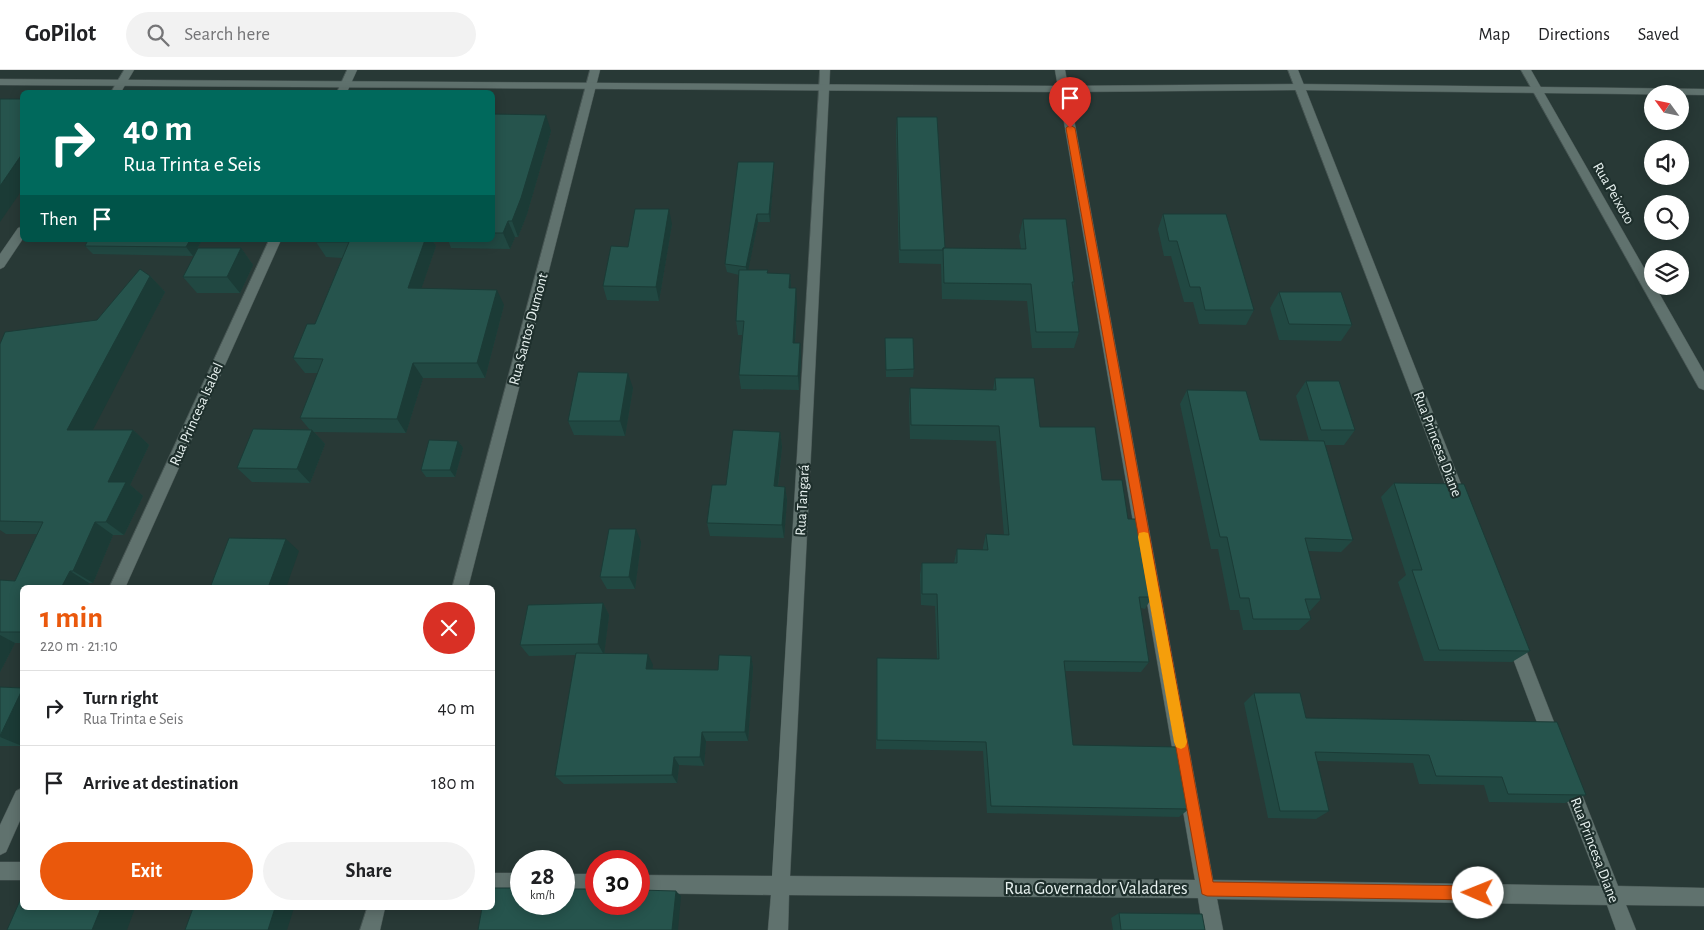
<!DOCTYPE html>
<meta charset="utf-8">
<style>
:root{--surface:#fff;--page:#f2f2f2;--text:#202124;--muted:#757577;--line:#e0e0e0;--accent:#ea580c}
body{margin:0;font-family:"Alegreya Sans",sans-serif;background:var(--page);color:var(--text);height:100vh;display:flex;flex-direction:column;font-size:19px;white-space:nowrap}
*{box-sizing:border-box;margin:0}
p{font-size:16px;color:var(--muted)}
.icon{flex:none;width:28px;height:28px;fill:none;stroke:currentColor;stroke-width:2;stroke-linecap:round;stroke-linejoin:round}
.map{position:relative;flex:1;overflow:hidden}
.drawer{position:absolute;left:20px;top:515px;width:475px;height:325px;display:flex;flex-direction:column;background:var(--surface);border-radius:8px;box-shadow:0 2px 12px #0003}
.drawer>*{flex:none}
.hud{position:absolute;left:20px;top:20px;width:475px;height:152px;border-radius:8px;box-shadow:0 2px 12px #0003;background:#00695c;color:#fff;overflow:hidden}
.needle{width:32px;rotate:303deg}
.controls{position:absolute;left:1644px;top:15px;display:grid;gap:10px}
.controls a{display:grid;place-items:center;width:45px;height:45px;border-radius:50%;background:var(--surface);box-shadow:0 2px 12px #0003;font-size:25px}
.speed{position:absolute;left:510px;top:780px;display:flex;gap:10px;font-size:25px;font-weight:700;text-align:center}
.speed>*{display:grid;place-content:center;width:65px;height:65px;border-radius:50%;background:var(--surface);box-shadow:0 2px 12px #0003;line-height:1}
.speed small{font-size:12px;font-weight:400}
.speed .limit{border:8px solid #d22;background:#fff;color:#111}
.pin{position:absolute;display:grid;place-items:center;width:42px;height:42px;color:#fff;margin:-51px -21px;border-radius:50% 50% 50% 0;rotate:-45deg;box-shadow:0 0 5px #0007}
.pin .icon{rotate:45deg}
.me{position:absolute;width:55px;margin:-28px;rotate:271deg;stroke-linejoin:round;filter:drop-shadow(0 0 4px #0008)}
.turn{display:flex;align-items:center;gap:18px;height:105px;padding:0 20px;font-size:22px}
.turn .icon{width:65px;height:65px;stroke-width:2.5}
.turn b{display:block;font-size:35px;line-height:42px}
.then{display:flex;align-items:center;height:48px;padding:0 20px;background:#0003;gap:10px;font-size:19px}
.round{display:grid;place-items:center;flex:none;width:52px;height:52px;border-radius:26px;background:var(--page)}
.headline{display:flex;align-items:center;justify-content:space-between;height:85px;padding:0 20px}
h1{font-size:30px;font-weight:700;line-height:38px;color:var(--accent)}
.button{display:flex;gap:10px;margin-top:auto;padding:10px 20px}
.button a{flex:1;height:58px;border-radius:30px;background:var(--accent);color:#fff;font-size:20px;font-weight:700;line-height:58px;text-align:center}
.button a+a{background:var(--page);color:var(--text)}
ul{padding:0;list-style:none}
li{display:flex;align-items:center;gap:15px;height:75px;padding:0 20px;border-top:1px solid var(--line)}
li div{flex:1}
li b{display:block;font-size:19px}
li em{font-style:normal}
header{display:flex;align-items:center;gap:30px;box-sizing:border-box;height:70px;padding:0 25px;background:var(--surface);border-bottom:1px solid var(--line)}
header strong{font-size:24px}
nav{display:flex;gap:28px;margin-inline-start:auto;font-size:18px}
.search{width:350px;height:45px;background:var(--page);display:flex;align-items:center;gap:12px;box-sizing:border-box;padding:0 18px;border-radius:28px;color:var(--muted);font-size:19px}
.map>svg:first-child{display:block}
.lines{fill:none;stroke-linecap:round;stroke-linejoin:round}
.street-casing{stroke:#485654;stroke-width:1}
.secondary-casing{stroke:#485654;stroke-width:1}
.street{fill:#60726e;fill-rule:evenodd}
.secondary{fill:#60726e;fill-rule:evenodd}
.wall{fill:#214842}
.shaded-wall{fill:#1b3b36}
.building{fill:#26544d;stroke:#1b3b36}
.route{fill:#ea580c;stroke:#983908}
.slow{fill:#f59e0b}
.labels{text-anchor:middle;stroke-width:4.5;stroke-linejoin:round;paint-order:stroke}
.street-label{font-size:15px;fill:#e7f1ef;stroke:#1e2f2c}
.near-street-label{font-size:18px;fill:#e7f1ef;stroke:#1e2f2c}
</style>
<header>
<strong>GoPilot</strong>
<div class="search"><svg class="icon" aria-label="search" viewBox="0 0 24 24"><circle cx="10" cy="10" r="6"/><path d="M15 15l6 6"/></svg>Search here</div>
<nav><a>Map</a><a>Directions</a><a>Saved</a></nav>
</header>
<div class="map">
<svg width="1704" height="860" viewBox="0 0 1704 860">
<rect width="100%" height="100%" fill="#283936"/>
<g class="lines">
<!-- street casing -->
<g class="street-casing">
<path id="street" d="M124,0H134L121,22H111Z
M347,0H357L347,22H337Z
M590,0H600L468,518H452Z
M820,0H830L790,806L1195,810L1055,0H1065L1213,810L1600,816L1559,710L1562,704L1568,701L1574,704L1618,816L1704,818V836L1626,835L1636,860H1616L1607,835L1217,829L1223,860H1203L1198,828L789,825L788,860H768L771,825L639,823V805L772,806Z
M1288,0H1298L1468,432L1465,437L1460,438L1455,437L1452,432Z
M1521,0H1531L1652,212V216H1655L1704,302V320L1699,318Z
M22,157V170L4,197L0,199V184L18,158Z
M269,170H281L125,518H109Z
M1514,562L1520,565L1522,570L1561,670L1558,676L1552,679L1546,676L1506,570L1508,565Z
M22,718V746L6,782L0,785V755L16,721Z
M0,792H22V810H0Z
M492,803H521V821H492Z
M564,804H596V822H564Z
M367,838H385L380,860H360Z"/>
</g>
<!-- secondary casing -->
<g class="secondary-casing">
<path id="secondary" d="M0,9L1063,16L1299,14L1704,19V25L1299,20L1063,22L0,15Z"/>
</g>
<!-- street -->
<use href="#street" class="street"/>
<!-- secondary -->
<use href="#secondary" class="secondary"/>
</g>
<!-- wall -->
<path class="wall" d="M492,44L551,61L527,144L518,167H515L510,179L451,178L448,170H492Z
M897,47L945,178L1021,179L1019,166L1023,149L1074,212L1073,217L1079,262L1074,278H1032L1027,231L942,229L941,194L899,193L896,61Z
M774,92V101L770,152H758L748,200L768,203L790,204L791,218L797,233L795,273H800L801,287L799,320L741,319L739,305L742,265H738L736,251L739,205L727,202L725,194Z
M1163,144L1254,240L1246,255L1199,254L1193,232H1184L1171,186H1164L1158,159Z
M672,154L659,231L607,230L603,216L628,177Z
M88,170H202L193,186L93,184L85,176Z
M317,170H432L436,176L421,219L504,235L485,308H423L406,363L314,362L325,374L310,413L252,412L237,398L310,360L300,348L318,303H305L293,288L315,254L342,188L326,187L316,172Z
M241,178L253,195L240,223H197L183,207Z
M150,206L165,222L92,360H133L149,375L130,415L143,426L124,465H113L93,513H89L87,518H22V573H15L0,602V510L15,511L37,464H6L0,460V274L97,250Z
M1279,222L1352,255L1341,271L1279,270L1270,238Z
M885,268L914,299L913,307H886Z
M995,308L1040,357L1102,410L1128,449L1152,527L1145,539L1141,538L1149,592L1141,602L1065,601L1073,675L1189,739L1179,747L987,743L983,681L876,679L877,588L937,589L935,536L921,535L920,505L922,493H954L957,479L983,480V477L986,464L1004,465L996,371L910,369L909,333L910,318L993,320Z
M1306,311L1355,360L1344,375H1325L1353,470L1341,482L1308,481L1321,529L1310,541H1308L1311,549L1299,560H1243L1239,540H1230L1218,479H1211L1180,334L1187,320L1260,370L1309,371L1296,326Z
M633,318L625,366L574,365L568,351Z
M780,362L782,377L778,416L785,417L787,430L784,468L710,466L707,453L726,415Z
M458,371L463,378L455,407H426L421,400Z
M1394,413L1530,581L1512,592L1424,591L1398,512L1406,505L1381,427Z
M641,472L635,519H607L600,507Z
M603,533L609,545L604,584L653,595L652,599L718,600L751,586L753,597L748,671H706L704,696L679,695L677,713L564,714L555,706L576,585L529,586L520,575Z
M0,617L22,618V676H0Z
M1254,623L1306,648L1586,725L1565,733L1489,732L1484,715L1419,714L1413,693L1317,691L1329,741L1316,749L1268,748L1244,633Z
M1119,843L1205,860H1113L1111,848Z"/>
<!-- shaded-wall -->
<path class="shaded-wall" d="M546,45L551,61L527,144L518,167L512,151Z
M22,84V120L0,152V116Z
M774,92V101L770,152L769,144Z
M669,139L672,154L659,231L656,217Z
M757,144L758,152L747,206L746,197Z
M508,151L515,167L510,179L503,163Z
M190,170H202L193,186L186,177Z
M425,170H432L436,176L416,234L408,218Z
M241,178L253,195L240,223L227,207Z
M790,204L791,219L789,218Z
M150,206L165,222L85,375L67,360Z
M796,218L797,233L794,287L793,273Z
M497,220L504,235L485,308L477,293Z
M800,273L801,287L799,320L798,306Z
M413,293L423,308L406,363L397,349Z
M628,303L633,318L625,366L620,351Z
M133,360L149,375L130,415L143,426L124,465L106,452L108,412Z
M312,360L325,374L310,413L297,399Z
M780,362L782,377L776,430L774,416Z
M458,371L463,378L455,407L450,400Z
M785,417L787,430L784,468L782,455Z
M95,452L113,465L93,513L73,501Z
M636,459L641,472L635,519L629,507Z
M286,469L299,481L286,518L269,515Z
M70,501L89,513L87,518H61Z
M603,533L609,545L604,585L598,574Z
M0,565L15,573L0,602Z
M648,584L653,595L651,610L646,599Z
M751,586L753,597L748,671L745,662Z
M22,620V676L0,667Z
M702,662L706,671L704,696L700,687Z
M674,687L679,695L677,713L672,705Z
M676,821L681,826L678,860H672Z
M101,838H135L127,860H92Z
M275,838H294L287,860H268Z"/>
<!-- building -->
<path class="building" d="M0,29H22V84L0,116Z
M492,44L546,45L521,128L512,151H508L503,163H492Z
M897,47H937L945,178H943V180H900Z
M738,92H774L769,144H757L746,197L725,194Z
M635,139H669L656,217L603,216L611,176L628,177Z
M1163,144H1226L1254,240H1205L1200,217H1190L1177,171H1169Z
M1023,149H1066L1074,212H1072L1079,262H1036L1031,214L944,213L943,178L1026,179Z
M88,170H190L186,177L85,176Z
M317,170H425L408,218L497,220L477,293H413L397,349L300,348L323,289L293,288L307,254H315L349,172H316Z
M198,178H241L227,207H183Z
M140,199L150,206L67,360H133L108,412H126L106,452H95L73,501H70L61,518H22V562H0V510L15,511L43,452L0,451V274L5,262L97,250Z
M739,200H768L767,203L790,204L789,218H796L793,273H800L798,306L739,305L744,251H736Z
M1279,222H1341L1352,255L1289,254Z
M885,268H913L914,299L886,300Z
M578,302L628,303L620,351H568Z
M995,308H1034L1040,357H1095L1102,410H1122L1128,449H1139L1152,527H1139L1149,592L1064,591L1073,675L1178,677L1189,739L991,736L986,672L877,670V588L939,589L937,524H922V493H957V479L988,480L986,464L1009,465L999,356L911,355L910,318L996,320Z
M1306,311H1339L1355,360H1321Z
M1187,320L1246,321L1260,370L1324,371L1353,470L1305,468L1321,529H1305L1311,549H1253L1249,528H1240L1227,467H1220Z
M253,359L312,360L297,399L237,398Z
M733,360L780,362L774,416L785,417L782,455L707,453L712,415H726Z
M429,370L458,371L450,400H421Z
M1394,413L1464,414L1530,581L1439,580L1412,500H1422Z
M609,459H636L629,507H600Z
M229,468L286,469L269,515L328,517L327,518H210Z
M603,533L598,574L520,575L528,535Z
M576,583L648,584L646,599L718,600L719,585L751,586L745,662H702L700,687H674L672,705L555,706Z
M0,617L22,618V620L0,666Z
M1254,623H1300L1306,648L1557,652L1586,725L1508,724L1502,707L1436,706L1429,685L1315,682L1329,741H1280Z
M513,812H521V834H564V819H589L591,813H596V834H639V820L676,821L672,860H478L482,838H492V818H511Z
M22,826V838H101L92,860H7Z
M193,838H275L268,860H185Z
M1119,843L1202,844L1205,860H1121Z"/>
<!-- route -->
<path class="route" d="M1070,55L1075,58L1213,812L1478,816L1483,818L1485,823L1483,828L1478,830L1207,826L1202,824L1066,58Z"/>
<!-- slow -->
<path class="slow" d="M1144,462L1148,463L1149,467L1187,672L1185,677L1181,679L1176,677L1174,672L1138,467L1139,463Z"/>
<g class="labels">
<!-- street labels -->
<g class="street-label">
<text transform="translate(1614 123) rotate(60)" y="5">Rua Peixoto</text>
<text transform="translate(528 259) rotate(-75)" y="5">Rua Santos Dumont</text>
<text transform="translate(196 344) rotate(-66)" y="5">Rua Princesa Isabel</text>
<text transform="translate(1438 374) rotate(69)" y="5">Rua Princesa Diane</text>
<text transform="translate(802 430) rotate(-87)" y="5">Rua Tangará</text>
<text transform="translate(1595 780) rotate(69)" y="5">Rua Princesa Diane</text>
</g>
<!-- near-street labels -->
<g class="near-street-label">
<text x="1096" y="824">Rua Governador Valadares</text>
</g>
</g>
</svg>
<div class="controls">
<a><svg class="needle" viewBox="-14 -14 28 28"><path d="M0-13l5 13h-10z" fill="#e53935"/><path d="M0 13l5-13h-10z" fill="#757577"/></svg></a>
<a><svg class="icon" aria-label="sound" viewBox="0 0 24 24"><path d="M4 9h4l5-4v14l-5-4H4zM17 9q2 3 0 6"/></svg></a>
<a><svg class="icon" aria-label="search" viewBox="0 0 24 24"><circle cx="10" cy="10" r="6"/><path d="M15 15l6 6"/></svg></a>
<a><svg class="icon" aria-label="layers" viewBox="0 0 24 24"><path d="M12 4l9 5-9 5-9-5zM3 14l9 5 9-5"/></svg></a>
</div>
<div class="speed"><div>28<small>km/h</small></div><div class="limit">30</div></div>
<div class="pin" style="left:1070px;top:58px;background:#d93025"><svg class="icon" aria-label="arrive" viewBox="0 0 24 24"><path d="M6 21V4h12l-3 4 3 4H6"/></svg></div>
<svg class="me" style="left:1478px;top:823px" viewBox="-20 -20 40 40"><circle r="19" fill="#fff"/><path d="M0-13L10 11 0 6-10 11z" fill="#ea580c"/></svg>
<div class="hud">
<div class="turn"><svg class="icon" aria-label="right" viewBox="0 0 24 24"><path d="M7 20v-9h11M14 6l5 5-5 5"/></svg><div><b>40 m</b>Rua Trinta e Seis</div></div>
<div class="then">Then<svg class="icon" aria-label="arrive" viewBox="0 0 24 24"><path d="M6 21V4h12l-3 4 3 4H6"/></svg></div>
</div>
<section class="drawer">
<div class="headline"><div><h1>1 min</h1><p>220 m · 21:10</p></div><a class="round" style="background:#d93025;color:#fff"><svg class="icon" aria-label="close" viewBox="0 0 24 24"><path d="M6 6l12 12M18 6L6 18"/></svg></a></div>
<ul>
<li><svg class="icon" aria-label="right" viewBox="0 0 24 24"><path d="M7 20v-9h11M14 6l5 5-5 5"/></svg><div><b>Turn right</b><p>Rua Trinta e Seis</p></div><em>40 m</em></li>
<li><svg class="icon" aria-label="arrive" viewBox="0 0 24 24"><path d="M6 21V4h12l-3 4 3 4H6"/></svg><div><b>Arrive at destination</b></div><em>180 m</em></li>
</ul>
<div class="button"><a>Exit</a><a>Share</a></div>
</section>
</div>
